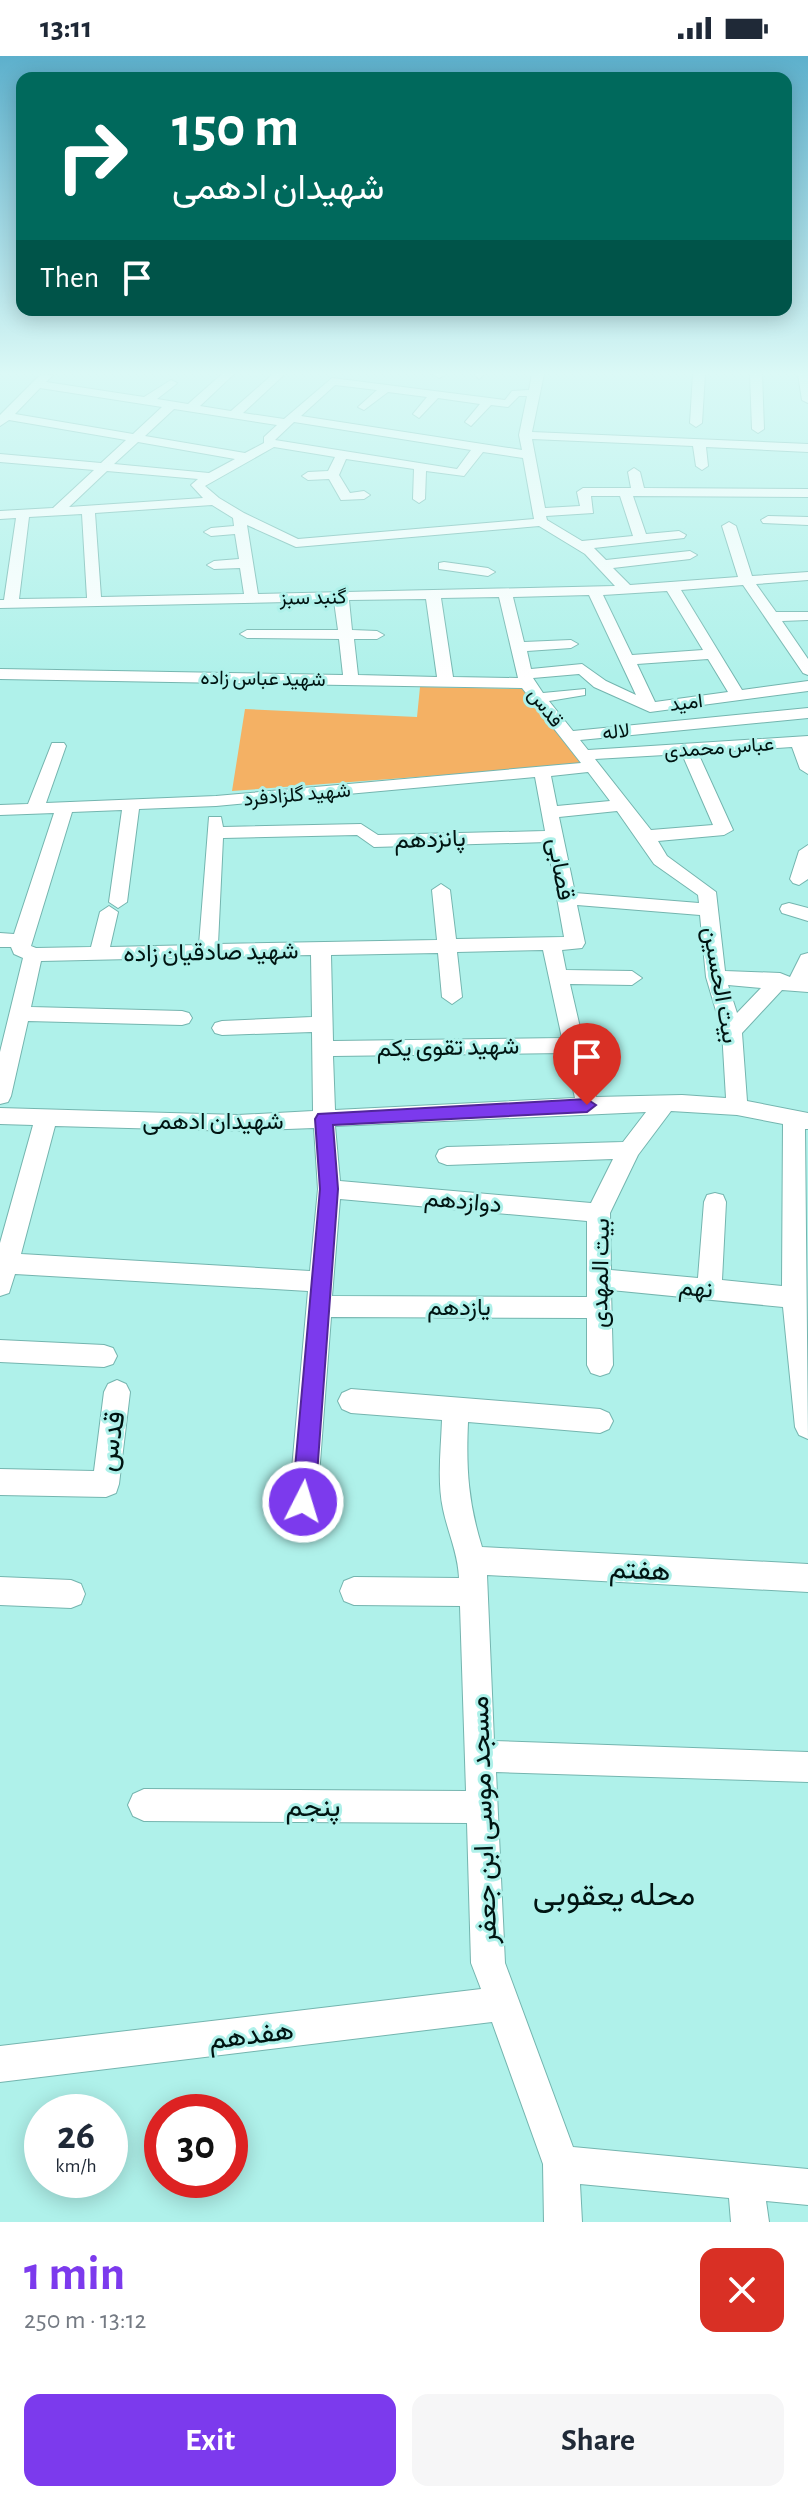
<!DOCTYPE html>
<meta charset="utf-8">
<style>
:root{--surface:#fff;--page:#f6f6f7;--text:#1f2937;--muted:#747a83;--accent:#7c3aed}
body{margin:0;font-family:"Alegreya Sans",Vazirmatn,sans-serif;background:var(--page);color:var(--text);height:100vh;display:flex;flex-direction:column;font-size:30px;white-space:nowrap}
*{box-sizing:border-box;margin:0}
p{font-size:26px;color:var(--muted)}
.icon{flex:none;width:44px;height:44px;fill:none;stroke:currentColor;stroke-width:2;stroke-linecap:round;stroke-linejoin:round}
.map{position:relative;height:2166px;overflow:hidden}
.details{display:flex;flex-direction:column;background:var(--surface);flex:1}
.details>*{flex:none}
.top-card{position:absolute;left:16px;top:16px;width:776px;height:244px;border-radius:16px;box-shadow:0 4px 20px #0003;background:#00695c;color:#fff;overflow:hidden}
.speed{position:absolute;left:24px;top:2038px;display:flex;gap:16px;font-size:40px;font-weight:700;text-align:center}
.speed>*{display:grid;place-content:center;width:104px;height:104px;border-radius:50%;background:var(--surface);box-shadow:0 4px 20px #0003;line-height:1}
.speed small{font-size:20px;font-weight:400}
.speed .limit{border:12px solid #d22;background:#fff;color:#111}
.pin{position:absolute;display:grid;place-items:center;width:68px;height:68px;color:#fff;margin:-82px -34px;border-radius:50% 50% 50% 0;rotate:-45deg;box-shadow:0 0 8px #0007}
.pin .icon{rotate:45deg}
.me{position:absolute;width:88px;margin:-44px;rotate:5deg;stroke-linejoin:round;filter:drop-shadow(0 0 6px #0008)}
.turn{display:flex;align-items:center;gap:28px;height:168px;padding:0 24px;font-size:36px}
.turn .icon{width:104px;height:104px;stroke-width:2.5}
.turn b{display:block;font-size:56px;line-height:68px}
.then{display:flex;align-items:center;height:76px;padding:0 24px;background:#0003;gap:16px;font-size:30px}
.round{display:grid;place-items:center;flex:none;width:84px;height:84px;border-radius:16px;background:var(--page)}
.headline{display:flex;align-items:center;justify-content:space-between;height:136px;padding:0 24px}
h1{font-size:48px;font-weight:700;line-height:60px;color:var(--accent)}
.primary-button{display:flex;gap:16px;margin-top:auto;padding:16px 24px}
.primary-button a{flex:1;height:92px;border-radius:16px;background:var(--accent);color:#fff;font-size:32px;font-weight:700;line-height:92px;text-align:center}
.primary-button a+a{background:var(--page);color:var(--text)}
.status{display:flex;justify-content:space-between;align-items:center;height:56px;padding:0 40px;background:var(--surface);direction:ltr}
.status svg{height:22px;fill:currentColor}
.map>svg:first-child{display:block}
.green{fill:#f4b164}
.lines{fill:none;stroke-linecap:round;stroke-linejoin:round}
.minor-casing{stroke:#74b5af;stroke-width:2}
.minor{fill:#fff;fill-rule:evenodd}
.route{fill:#7c3aed;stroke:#51269a;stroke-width:2}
.labels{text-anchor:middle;stroke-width:6;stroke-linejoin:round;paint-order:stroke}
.far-street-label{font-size:20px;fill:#001412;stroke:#aff1ea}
.street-label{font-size:24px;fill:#001412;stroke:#aff1ea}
.near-street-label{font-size:28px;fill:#001412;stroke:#aff1ea}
.near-neighbourhood-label{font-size:32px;fill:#001412;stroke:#aff1ea}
</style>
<div class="status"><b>13:11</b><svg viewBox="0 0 49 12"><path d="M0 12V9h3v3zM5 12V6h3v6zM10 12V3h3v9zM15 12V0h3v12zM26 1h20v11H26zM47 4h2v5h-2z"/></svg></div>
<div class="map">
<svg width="808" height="2166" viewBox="0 0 808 2166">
<rect width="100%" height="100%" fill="#aff1ea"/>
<!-- green -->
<path class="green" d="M420,631L529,633L589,708L232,735L245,653L417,661Z"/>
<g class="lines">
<!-- minor casing -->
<g class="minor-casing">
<path id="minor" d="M41,318L53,319L46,326L144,341L171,324L177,327L175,329L157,343L188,348L222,318H234L200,350L231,355L273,318H285L243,357L284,363L332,322L505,344L512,335L529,334L532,318H544L532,376L808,388V396L706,391L708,410L702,414L696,410L693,390L532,383L545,452L580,450L577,436L583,432H631L628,416L634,412L640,416L644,432L808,433V441L633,440L646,478L679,475L686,479L684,482L594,492L606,504L690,495L697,499L690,503L613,512L630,529L738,521L722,470L729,466L736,470L752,520L808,516V524L756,528L776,556H808V564L782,565L808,603V619L803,617L743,529L681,534L742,634L808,625V635L650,656L594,631L579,618L533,622L543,637L585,633V639L549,645L573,675L808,652V662L580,684L588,694L808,680V718L800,713L792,691L698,697L733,774L724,779L658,785L667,800L716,836L725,915L780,917L790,921L801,899L808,897V936L782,934L742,977L747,1045L808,1057V1073H805L808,1383L799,1379L795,1371L783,1251L611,1234L613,1309L609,1317L600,1320L591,1317L587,1309V1262L331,1261L317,1446L313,1455L303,1459L293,1455L289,1446L308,1235L15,1218L9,1237L0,1240V1187L33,1069L0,1068V1052L238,1059L313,1055L312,976L222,979L215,977L212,972L215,967L222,965L312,961L311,899L41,905L31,951L182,955L189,957L192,962L189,967L182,969L28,965L11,1040L8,1046L0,1048V996L23,902L14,898L11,891H0V877L14,878L54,757L0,759V749L28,748L52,687H64L66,690L46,747L216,740L581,707L522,632L0,623V613L343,619L339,583L247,582L240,578L247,574H338L334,545L0,552V544H4L16,462L0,463V455L53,452L94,414L0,406V398L101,407L126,384L9,364L0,370V359ZM335,329L377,334L358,351L364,354L388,336L427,341L413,358L419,362L438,342L480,348L465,366L471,370L491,349L508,351L519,340H527L519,379L522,394L301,360ZM40,332L162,351L133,378L15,358ZM174,353L277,369L264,381V387L245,397L145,380ZM294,366L471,394L457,413L275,384ZM138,386L235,403L209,417L114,408ZM274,391L335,401L328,415L308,416L302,420L308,424L329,423L341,444L364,443L370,439L364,435L350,437L339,419L346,403L414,413L413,443L419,447L425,443L426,415L464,420L483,396L523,402L534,463L298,483L244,457L219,442L205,430ZM107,415L198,423L191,429L203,442L69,451ZM591,440H620L633,480L582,485L547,464L546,460L593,457ZM212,449L233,462L234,470L211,472L204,476L211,480L235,478L239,503L214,505L207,509L214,513L240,512L244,538L101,541L95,457ZM82,458L87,542L19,543L29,461ZM247,469L296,491L539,470L585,498L615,530L258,538ZM667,535L703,594L632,599L603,539ZM589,539L636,639L606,625L582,608L531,613L527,595L571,592L578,588L571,584L524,586L513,541ZM499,541L518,622L453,621L441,542ZM426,543L437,621L358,619L354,583H377L384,579L377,575L352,574L349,544ZM708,603L728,636L655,646L637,608ZM682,698L713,769L651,774L595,703ZM588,716L610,745L557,750L551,720ZM535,721L545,775L378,779L361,768L223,771L221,761H209L199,889L110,891L118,856L109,850L100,856L91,891L36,892L31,890L72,756L122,754L109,846L118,852L127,846L139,753L216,750ZM617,755L654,808L698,839L699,847L575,837L559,761ZM357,779L374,791L547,786L564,881L456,883L450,834L441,828L432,834L437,884L218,888L223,782ZM577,849L700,859L706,921L722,975L726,1042L682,1039L596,1041L570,928L632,929L642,922L632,915L566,914L562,894L582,892L585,887ZM543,894L562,982L333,985L331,899L438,897L442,941L452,948L462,941L457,896ZM728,929L761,932L737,957ZM565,997L575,1042L335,1054L333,1000ZM671,1055L737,1059L783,1068L782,1230L722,1224L726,1146L723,1139L715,1137L707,1139L704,1146L698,1222L611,1214L610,1157L638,1099ZM646,1056L623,1086L447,1091L439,1094L436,1100L439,1106L447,1109L613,1103L591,1147L340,1125L335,1070ZM55,1070L238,1075L314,1072L318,1133L310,1215L21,1198ZM340,1143L587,1165V1241L332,1240Z
M433,318H445V319L439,322Z
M474,318H485L479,323Z
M693,318H705L702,367L696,371L690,367Z
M750,318H762L764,373L758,377L752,373Z
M798,318H808V347L802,344Z
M768,460L808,461V469L763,467L761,464Z
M444,506L488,512L495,516L488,520L439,513V507Z
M808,789V823L799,829L793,827L790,823L799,795Z
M789,847L808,852V865L782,857L780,853L782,849Z
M0,1284L104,1289L113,1292L117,1300L113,1308L104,1311L0,1306Z
M117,1324L126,1328L130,1336L119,1428L116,1437L106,1441L0,1439V1413L94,1415L104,1336L108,1328Z
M351,1333L600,1353L609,1357L613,1365L609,1373L600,1377L468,1366C466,1412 468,1446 482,1491L808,1508V1536L487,1519L494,1685L808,1696V1726L496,1716L505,1907L573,2091L808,2113V2149L766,2145L769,2166H731L729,2142L580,2128L582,2166H544L543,2108L492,1966L0,2026V1990L481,1933L471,1907L467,1767L144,1765L133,1760L128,1749L133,1738L144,1733L466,1735L460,1550L354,1549L344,1545L340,1535L344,1525L354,1521L459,1522C458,1497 448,1477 443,1453C437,1425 441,1393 442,1364L351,1357L342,1353L338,1345L342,1337Z
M0,1521L71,1524L81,1528L85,1538L81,1548L71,1552L0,1549Z"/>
</g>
<!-- minor -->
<use href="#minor" class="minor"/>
</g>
<!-- sky -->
<linearGradient id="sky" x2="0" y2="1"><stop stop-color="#5db0cc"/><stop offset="0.51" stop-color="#dbf9f6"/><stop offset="1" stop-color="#dbf9f6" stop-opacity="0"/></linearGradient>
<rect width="808" height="622" fill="url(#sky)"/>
<!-- route -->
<path class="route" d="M587,1043L596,1049L587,1056L333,1069L338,1133L315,1446L311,1454L303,1457L295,1454L292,1446L320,1133L315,1063L318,1058Z"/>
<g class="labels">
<!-- far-street labels -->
<g class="far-street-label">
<text transform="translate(313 541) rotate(-1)" y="7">گنبد سبز</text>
<text transform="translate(263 622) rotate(1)" y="7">شهید عباس زاده</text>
<text transform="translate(686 646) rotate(-7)" y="7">امید</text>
<text transform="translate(546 651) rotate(53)" y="7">قدس</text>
<text transform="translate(616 675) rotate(-6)" y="7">لاله</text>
<text transform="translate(719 691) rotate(-4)" y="7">عباس محمدی</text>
<text transform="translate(297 738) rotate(-5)" y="7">شهید گلزادفرد</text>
</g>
<!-- street labels -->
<g class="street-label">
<text transform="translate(430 783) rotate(-2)" y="8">پانزدهم</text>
<text transform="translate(561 813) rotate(80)" y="8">قصابی</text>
<text transform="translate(211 896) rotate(-1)" y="8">شهید صادقیان زاده</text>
<text transform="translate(721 929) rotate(80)" y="8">بیت الحسین</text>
<text transform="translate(448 991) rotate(-1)" y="8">شهید تقوی یکم</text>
<text x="213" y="1073">شهیدان ادهمی</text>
<text transform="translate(463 1145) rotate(5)" y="8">دوازدهم</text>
<text transform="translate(600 1217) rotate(-89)" y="8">بیت المهدی</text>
<text transform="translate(696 1232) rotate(6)" y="8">نهم</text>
<text x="459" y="1259">یازدهم</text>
</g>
<!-- near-street labels -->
<g class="near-street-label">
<text transform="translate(110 1385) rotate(-81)" y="10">قدس</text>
<text transform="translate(640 1513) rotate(3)" y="10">هفتم</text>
<text x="313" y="1760">پنجم</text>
<text transform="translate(482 1764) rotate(-92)" y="10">مسجد موسی ابن جعفر</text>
<text transform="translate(251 1978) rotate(-7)" y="10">هفدهم</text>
</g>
<!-- near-neighbourhood labels -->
<g class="near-neighbourhood-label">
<text x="614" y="1849">محله یعقوبی</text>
</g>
</g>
</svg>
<div class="speed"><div>26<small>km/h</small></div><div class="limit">30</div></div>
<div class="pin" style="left:587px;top:1049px;background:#d93025"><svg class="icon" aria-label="arrive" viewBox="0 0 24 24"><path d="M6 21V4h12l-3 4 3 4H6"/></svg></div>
<svg class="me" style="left:303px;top:1446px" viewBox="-20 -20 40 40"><circle r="17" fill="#7c3aed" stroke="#fff" stroke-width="3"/><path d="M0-11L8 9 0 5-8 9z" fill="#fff"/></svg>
<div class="top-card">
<div class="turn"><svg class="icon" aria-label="right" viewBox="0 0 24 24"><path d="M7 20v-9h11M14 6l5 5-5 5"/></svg><div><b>150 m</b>شهیدان ادهمی</div></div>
<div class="then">Then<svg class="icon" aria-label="arrive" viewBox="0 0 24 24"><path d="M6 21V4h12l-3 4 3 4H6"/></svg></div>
</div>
</div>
<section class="details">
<div class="headline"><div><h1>1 min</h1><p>250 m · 13:12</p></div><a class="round" style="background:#d93025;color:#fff"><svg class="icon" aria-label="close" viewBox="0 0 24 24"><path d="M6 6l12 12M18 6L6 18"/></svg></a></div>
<div class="primary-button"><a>Exit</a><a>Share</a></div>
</section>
